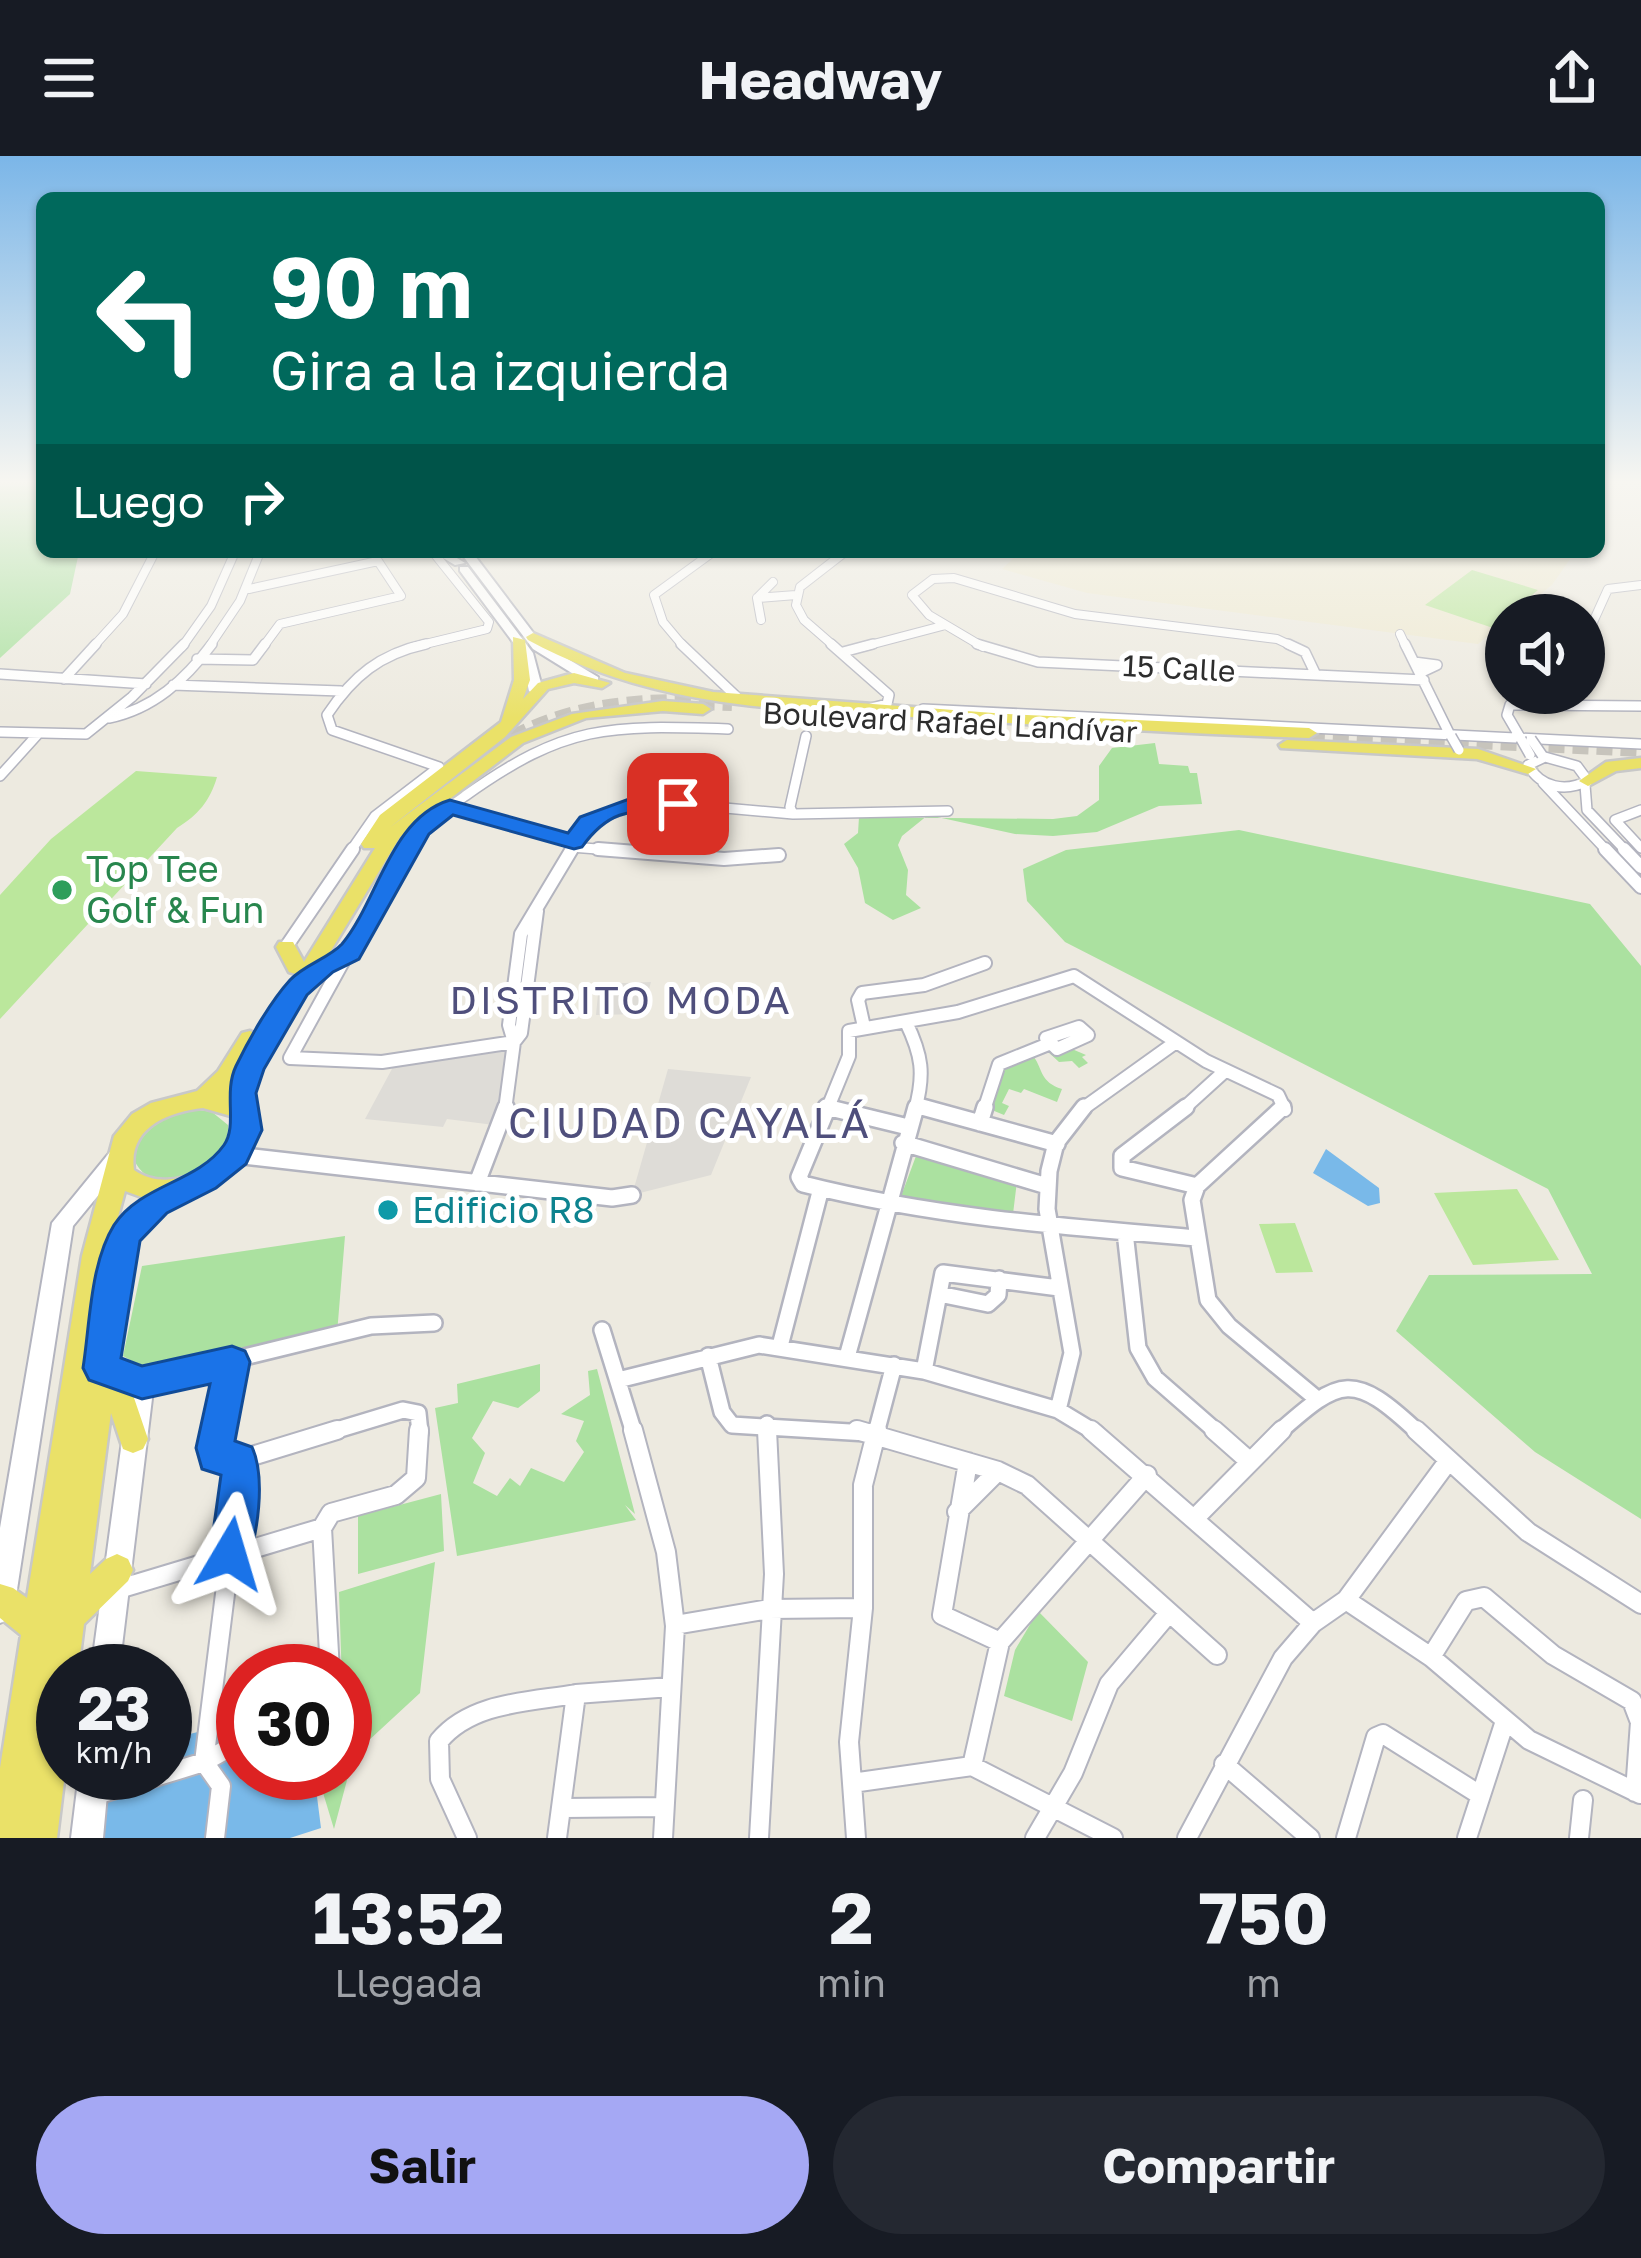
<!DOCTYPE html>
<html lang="es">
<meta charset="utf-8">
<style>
:root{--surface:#171b24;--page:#242831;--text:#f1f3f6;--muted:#9ea1a6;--accent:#a5a8f4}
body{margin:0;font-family:"Golos Text",sans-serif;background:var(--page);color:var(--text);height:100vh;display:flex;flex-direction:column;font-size:45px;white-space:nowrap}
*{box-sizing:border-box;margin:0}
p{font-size:39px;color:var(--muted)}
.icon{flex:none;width:66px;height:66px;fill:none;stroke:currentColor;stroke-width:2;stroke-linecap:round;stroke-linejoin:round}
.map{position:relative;height:1682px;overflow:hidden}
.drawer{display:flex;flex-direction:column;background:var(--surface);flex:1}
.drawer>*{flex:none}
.banner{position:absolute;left:36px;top:36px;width:1569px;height:366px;border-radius:18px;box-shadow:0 3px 9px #0004;background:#00695c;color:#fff;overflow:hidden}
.controls{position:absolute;left:1485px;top:438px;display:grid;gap:24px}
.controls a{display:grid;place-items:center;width:120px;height:120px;border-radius:50%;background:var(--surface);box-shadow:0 3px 9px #0004;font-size:60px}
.speed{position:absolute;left:36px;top:1488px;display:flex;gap:24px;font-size:60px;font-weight:700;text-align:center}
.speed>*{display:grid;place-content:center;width:156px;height:156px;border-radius:50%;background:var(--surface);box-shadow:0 3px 9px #0004;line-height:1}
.speed small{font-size:30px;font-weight:400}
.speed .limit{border:18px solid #d22;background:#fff;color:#111}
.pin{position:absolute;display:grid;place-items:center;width:102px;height:102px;color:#fff;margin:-51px;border-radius:24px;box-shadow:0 6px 18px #0006}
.me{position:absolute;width:132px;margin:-66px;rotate:7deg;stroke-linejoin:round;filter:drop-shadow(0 0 9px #0008)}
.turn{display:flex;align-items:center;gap:42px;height:252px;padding:0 36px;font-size:54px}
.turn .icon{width:156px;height:156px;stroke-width:2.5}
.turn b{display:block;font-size:84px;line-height:102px}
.then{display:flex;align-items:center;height:114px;padding:0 36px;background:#0003;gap:24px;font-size:45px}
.eta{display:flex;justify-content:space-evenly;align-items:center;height:204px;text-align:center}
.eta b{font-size:72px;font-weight:700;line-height:84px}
.action{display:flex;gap:24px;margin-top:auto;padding:24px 36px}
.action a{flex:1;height:138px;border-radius:72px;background:var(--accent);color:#111;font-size:48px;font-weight:700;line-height:138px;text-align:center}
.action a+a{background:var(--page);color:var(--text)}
header{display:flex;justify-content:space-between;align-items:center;height:156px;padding:0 36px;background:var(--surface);font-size:54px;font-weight:700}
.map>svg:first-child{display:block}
.education{fill:#eee9d1}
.green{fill:#abe1a0}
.pitch{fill:#bbe79c}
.plaza{fill:#dedcd7}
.water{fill:#79b9e9}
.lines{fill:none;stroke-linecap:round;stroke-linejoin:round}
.primary-tunnel{stroke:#c7c4bc;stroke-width:16;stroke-dasharray:16 8;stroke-linecap:butt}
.street-far4-casing{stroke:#b3b4bf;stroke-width:10}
.street-far3-casing{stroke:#b3b4bf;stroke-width:12}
.street-far2-casing{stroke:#b3b4bf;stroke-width:16}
.street-far1-casing{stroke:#b3b4bf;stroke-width:20}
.street-casing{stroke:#b3b4bf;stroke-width:22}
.secondary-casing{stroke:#b3b4bf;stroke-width:4}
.primary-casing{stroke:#c8c8c8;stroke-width:5}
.street-far4{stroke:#fff;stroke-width:8}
.street-far3{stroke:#fff;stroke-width:9}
.street-far2{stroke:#fff;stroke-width:12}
.street-far1{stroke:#fff;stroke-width:15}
.street{stroke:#fff;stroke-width:18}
.secondary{fill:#fff;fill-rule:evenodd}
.primary{fill:#eae168;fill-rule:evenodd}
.street-bridge-casing{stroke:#b3b4bf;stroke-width:12;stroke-linecap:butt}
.street-bridge{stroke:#fff;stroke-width:9}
.route{fill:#1a73e8;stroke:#114b97;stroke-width:3}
.leisure-dot{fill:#2e9e5b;stroke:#fff;stroke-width:4.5}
.culture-dot{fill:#0f9aa8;stroke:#fff;stroke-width:4.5}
.labels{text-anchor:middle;stroke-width:10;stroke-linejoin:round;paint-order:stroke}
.far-street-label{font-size:30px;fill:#2d2d2d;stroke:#fff}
.leisure-label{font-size:36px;fill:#27864d;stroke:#fff;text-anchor:start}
.culture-label{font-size:36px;fill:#0d838f;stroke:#fff;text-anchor:start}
.neighbourhood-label{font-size:39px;letter-spacing:3px;fill:#4f4f7c;stroke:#fff}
.quarter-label{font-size:42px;letter-spacing:3px;fill:#4f4f7c;stroke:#fff}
</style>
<header><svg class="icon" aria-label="menu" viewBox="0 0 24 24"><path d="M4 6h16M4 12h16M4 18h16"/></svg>Headway<svg class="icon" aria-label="share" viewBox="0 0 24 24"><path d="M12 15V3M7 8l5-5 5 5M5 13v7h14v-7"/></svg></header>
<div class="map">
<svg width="1641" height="1682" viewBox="0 0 1641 1682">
<rect width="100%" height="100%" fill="#edeae0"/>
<!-- education -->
<path class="education" d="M1020,396H1575L1552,429L1514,459H1506V465L1478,488L1087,437L1002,413Z"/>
<!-- green -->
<path class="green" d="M0,326H42V396H79L70,438L0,502Z
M1155,587L1159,608L1188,610L1190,617H1197L1202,648L1159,650L1097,676L1053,680L1015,678L928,659L902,680L898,689L908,714L906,739L921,752L893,764L865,747L858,712L844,688L858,677L859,661L1053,663L1077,660L1099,644V610L1112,592Z
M1239,674L1590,748L1641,810V1363L1535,1296L1396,1175L1429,1119L1592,1118L1548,1033L1065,786L1027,745L1023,713L1066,694Z
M1046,893L1059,899L1072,893L1086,899L1082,901L1088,907L1079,912L1072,905L1059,906L1047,895L1034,901C1043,914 1040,926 1062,933L1057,946L1024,933L1021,937L1009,933L1002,947L1009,950L1004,959L987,952L1000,912Z
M199,954L212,956L228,969C232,1011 151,1049 134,1003C139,971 169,958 199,954Z
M912,995L1017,1025L1013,1058L900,1043L916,1000Z
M345,1080L337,1178L152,1216L123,1200L142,1110Z
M540,1208V1235L518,1252L493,1245L472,1282L485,1297L473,1327L497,1340L510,1322L520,1330L531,1312L564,1326L584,1296L576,1285L584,1265L561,1258L590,1239L588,1215L597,1213L635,1358L625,1349L636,1364L457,1400L435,1252L458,1247L457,1228Z
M441,1338L444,1395L358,1418V1360Z
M435,1406L420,1537L354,1598L334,1673L317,1617H345L339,1436Z
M1038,1455L1088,1506L1072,1565L1004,1540L1015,1494Z"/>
<!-- pitch -->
<path class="pitch" d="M1472,414L1538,434L1493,472L1425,449Z
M136,615L217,621C210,645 198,659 177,672L0,863V739L51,683Z
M1517,1033L1559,1104L1473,1109L1434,1037Z
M1295,1067L1313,1116L1276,1117L1259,1068Z"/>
<!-- plaza -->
<path class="plaza" d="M651,826L642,858L596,859L599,828Z
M507,895L503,947L494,969L447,963L443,971L365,963L393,911Z
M668,913L751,921L711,1019L632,1039Z"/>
<!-- water -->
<path class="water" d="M1326,993L1379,1032L1380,1047L1368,1050L1313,1017Z
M243,1565V1617H314L321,1672L290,1682H101L111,1617H165V1584Z"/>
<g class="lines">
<!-- primary-tunnel -->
<path class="primary-tunnel" d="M1309,577L1641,593
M471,606C559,548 629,543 732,547"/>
<!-- street-far4 casing -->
<g class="street-far4-casing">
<path id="street-far4" d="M249,433L378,405L401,440L280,468L263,491
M757,442L796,439
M761,464L757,442L773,426
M1400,478L1406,491
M1584,486L1608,433L1641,429
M93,491L123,458L155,396
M182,491L211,450L235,396
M209,491L240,445L260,396
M413,491L487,473L489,466L433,396
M684,491L663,466L654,439L713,396
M835,491L804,464L796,449L800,431L845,396
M862,491L942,470
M983,491L929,459L912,439L933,423L954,422L1075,458L1277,483L1294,491"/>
</g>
<!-- street-far3 casing -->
<g class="street-far3-casing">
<path id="street-far3" d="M426,488C380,498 353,520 327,559L332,574L439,611
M681,488L738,542
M831,488L889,539L887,548L871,552
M977,488L1038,506L1316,519
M1288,488L1305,496L1316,519
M1405,488L1450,579
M843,496L873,488
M197,503L253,504L265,488
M1414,506L1437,509L1420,517
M0,518L146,528
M1316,519L1424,524
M64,523L96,488
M173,529L341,535
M923,553L1641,588
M109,562C153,553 185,524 212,488
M0,576L86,578L132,541L184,488
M1521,583L1507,559L1510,549L1641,550
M1545,601L1577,610L1588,625C1565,636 1541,632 1528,609Z
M0,620L38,578
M1543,627L1608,696
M1585,629L1587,654L1627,696
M450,651L574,686
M1641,654L1615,664L1641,692
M793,658L790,651L806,580
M571,691L636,696
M350,696L375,660L439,611
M404,696C416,674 445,655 465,640C566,568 608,569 728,573
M570,696L588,666L647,645L793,658L948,655"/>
</g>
<!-- street-far2 casing -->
<g class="street-far2-casing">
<path id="street-far2" d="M405,693L290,902L382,906L514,886
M598,693L724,703L779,699
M1605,693L1641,731
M1624,693L1641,711
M286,791L353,693
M906,866C922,899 925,918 915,954
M864,871L858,844L862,837L924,829L985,807
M1079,871L1088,879L1057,893L1046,882Z
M514,886L521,877L537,755
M916,949L933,954
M826,951L837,954
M505,954L514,886L509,869L521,778L572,693
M827,954L849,900V875L958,856L1074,820L1206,905L1278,939L1285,954
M984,954L999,908L1051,887
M1081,954L1176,886
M1182,954L1225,915"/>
</g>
<!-- street-far1 casing -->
<g class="street-far1-casing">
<path id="street-far1" d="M826,951L908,971
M828,951L799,1021L803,1028C933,1061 1065,1071 1198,1082
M922,951L1057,988
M1186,951L1122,1000V1012L1197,1030
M1283,951L1197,1030L1192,1044L1208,1144L1229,1170L1317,1243
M980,967L985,951
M903,987L1047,1030
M235,999L612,1042L632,1039
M477,1027L506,951
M1125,1076L1138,1192L1155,1222L1218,1277
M939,1138L988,1148L998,1139L999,1123
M602,1174L634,1277
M780,1190L820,1036
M708,1200L722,1256L732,1269L867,1277
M847,1201L916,951
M924,1215L943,1117L1059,1132
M618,1224L759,1189L924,1215L1058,1254L1096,1277
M142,1226L371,1170L434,1167
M1058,1254L1072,1197L1047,1053L1049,1015L1056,987L1084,951
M767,1268V1277
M217,1277L233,1206
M327,1277L403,1254L418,1257L420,1277
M876,1277L894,1209
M1278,1277C1341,1221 1353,1215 1419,1277"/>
</g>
<!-- street casing -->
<g class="street-casing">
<path id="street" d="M633,1274L666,1396L675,1470L663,1682
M857,1274L998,1315L1027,1329L1217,1499
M1091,1274L1313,1467
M1214,1274L1248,1304
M1416,1274L1528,1376L1641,1448
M239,1304L337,1274
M968,1306L942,1459L1000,1486
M957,1356L998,1315
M1195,1362L1282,1274
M322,1372L330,1515
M119,1433L322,1372L331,1357L396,1339L416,1322L419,1274
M1346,1444L1431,1501L1529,1584L1640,1638
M675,1469L769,1453L863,1452
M1431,1501L1466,1445L1484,1441L1553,1499L1632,1545L1640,1566L1635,1636
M576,1538L671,1531
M1224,1608L1310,1682
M972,1610L1000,1486L1147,1319
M852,1627L972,1610L1113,1682
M93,1640L204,1606L241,1310L239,1304L216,1300L218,1274
M564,1652L664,1651
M215,1682L221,1630L204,1606L243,1584
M467,1682L440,1623L439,1585C471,1546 529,1546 576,1538L557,1682
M759,1682L774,1418L767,1274
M856,1682L849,1586L863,1452V1329L877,1274
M1035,1682L1073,1617L1109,1528L1169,1457
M1187,1682L1283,1502L1313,1467L1346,1444L1449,1304
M1346,1682L1376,1581L1383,1578L1480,1639
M1467,1682L1505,1565
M1579,1682L1583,1644"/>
</g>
<!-- secondary casing -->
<g class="secondary-casing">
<path id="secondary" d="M433,396H447L465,407L455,409Z
M460,396H472L541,487L598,521V527H588L533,493Z
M460,411H468L533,497L543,535L541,538L536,539L529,535L521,497L460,415Z
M117,994L124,996L127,1002L124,1008L73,1070L14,1453L10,1463L0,1467V1372L52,1067L110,996Z
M101,1201L150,1218L154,1226L119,1515H91L129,1233L93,1220L89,1212L93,1204Z
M79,1617H109L103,1682H71Z"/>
</g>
<!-- primary casing -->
<g class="primary-casing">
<path id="primary" d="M533,477L625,517L713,536L1007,558L1309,572L1317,577L1309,582C1181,577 1054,570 926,562C783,553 658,554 528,484L526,481Z
M513,481L525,484L530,524L523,543L538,527L574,517L610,527L602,532L574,527L548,533L505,581L389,672L511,581L572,558L663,545L703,548L711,553L703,558L663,555L586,562L523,587L400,681L327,801L350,790L360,797L312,827L260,913L252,944L256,981L243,1007L214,1030L186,1041L147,1069L131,1097L116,1211L132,1236L148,1283L143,1293L133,1297L123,1293L111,1257L90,1418L106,1403L117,1398L128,1403L133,1414L128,1425L84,1468L78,1515H63L65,1617L57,1682H0V1612L21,1479L0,1462V1428L13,1432L27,1442L82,1100L114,980L132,958L151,947L197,935L218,915L242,877L250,875L258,879L296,818L289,816L276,791L279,786H293L304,806L375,692H364L361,688L380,659L501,566L514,524ZM203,952L231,960C241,1008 170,1041 134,1014C128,972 167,956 203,952ZM125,1035L147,1043L129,1055L112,1083Z
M1287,584L1478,593L1536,613L1528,618L1477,603L1281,592L1279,589Z
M1641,602V612L1616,615L1588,630L1579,625L1606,606Z"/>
</g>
<!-- street-far4 -->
<use href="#street-far4" class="street-far4"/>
<!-- street-far3 -->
<use href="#street-far3" class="street-far3"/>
<!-- street-far2 -->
<use href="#street-far2" class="street-far2"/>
<!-- street-far1 -->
<use href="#street-far1" class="street-far1"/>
<!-- street -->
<use href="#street" class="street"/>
<!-- secondary -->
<use href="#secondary" class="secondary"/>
<!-- primary -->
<use href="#primary" class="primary"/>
<!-- street-bridge casing -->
<g class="street-bridge-casing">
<path id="street-bridge" d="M1451,580L1459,594
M1521,583L1530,599
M1531,583L1542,599"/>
</g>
<!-- street-bridge -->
<use href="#street-bridge" class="street-bridge"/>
</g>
<!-- sky -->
<linearGradient id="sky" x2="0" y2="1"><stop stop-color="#7bb6e8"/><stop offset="0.58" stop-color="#f7f6f1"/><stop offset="1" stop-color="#f7f6f1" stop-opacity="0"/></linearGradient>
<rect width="1641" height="562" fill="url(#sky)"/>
<!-- route -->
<path class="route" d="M640,639L678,641L689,648C660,671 625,631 582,691L574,693L453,659L429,678L359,803L333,816L307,839L264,913L256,937L262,974L246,1008L216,1032L167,1057L140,1085L121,1202L142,1210L232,1190L245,1195L250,1206L235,1285L252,1291C266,1322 258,1380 245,1412L230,1418L216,1412L210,1398L221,1319L202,1313L196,1292L210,1228L142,1243L89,1224L83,1212C90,1168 90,1108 114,1069C141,1028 197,1027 224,989C238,969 223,937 236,910C249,883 270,846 290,824C304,809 329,802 342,788C378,745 390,662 450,644L568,677L580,661Z"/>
<!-- markers -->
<circle class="leisure-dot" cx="62" cy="734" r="12"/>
<circle class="culture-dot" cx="388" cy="1054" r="12"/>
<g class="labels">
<!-- far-street labels -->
<g class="far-street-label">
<text transform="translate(1179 513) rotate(3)" y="10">15 Calle</text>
<text transform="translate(950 567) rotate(3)" y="10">Boulevard Rafael Landívar</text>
</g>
<!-- leisure labels -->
<g class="leisure-label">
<text x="86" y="726">Top Tee<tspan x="86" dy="41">Golf &amp; Fun</tspan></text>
</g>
<!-- culture labels -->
<g class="culture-label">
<text x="412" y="1067">Edificio R8</text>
</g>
<!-- neighbourhood labels -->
<g class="neighbourhood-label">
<text x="621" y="858">DISTRITO MODA</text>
</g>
<!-- quarter labels -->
<g class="quarter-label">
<text x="690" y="982">CIUDAD CAYALÁ</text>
</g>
</g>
</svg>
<div class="controls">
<a><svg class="icon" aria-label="sound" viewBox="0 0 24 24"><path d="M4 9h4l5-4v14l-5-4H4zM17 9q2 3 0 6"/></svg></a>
</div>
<div class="speed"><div>23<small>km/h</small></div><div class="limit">30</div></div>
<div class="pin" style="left:678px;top:648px;background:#d93025"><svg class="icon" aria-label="arrive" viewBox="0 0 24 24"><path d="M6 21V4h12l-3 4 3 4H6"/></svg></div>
<svg class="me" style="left:230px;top:1398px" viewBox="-20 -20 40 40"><path d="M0-17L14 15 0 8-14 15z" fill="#1a73e8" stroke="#fff" stroke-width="4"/></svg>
<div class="banner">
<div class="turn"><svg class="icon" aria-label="left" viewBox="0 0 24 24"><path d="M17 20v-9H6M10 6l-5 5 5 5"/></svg><div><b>90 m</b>Gira a la izquierda</div></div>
<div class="then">Luego<svg class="icon" aria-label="right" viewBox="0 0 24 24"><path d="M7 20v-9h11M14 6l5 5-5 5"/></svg></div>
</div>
</div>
<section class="drawer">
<div class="eta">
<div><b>13:52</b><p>Llegada</p></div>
<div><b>2</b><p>min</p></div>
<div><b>750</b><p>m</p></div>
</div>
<div class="action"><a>Salir</a><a>Compartir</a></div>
</section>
